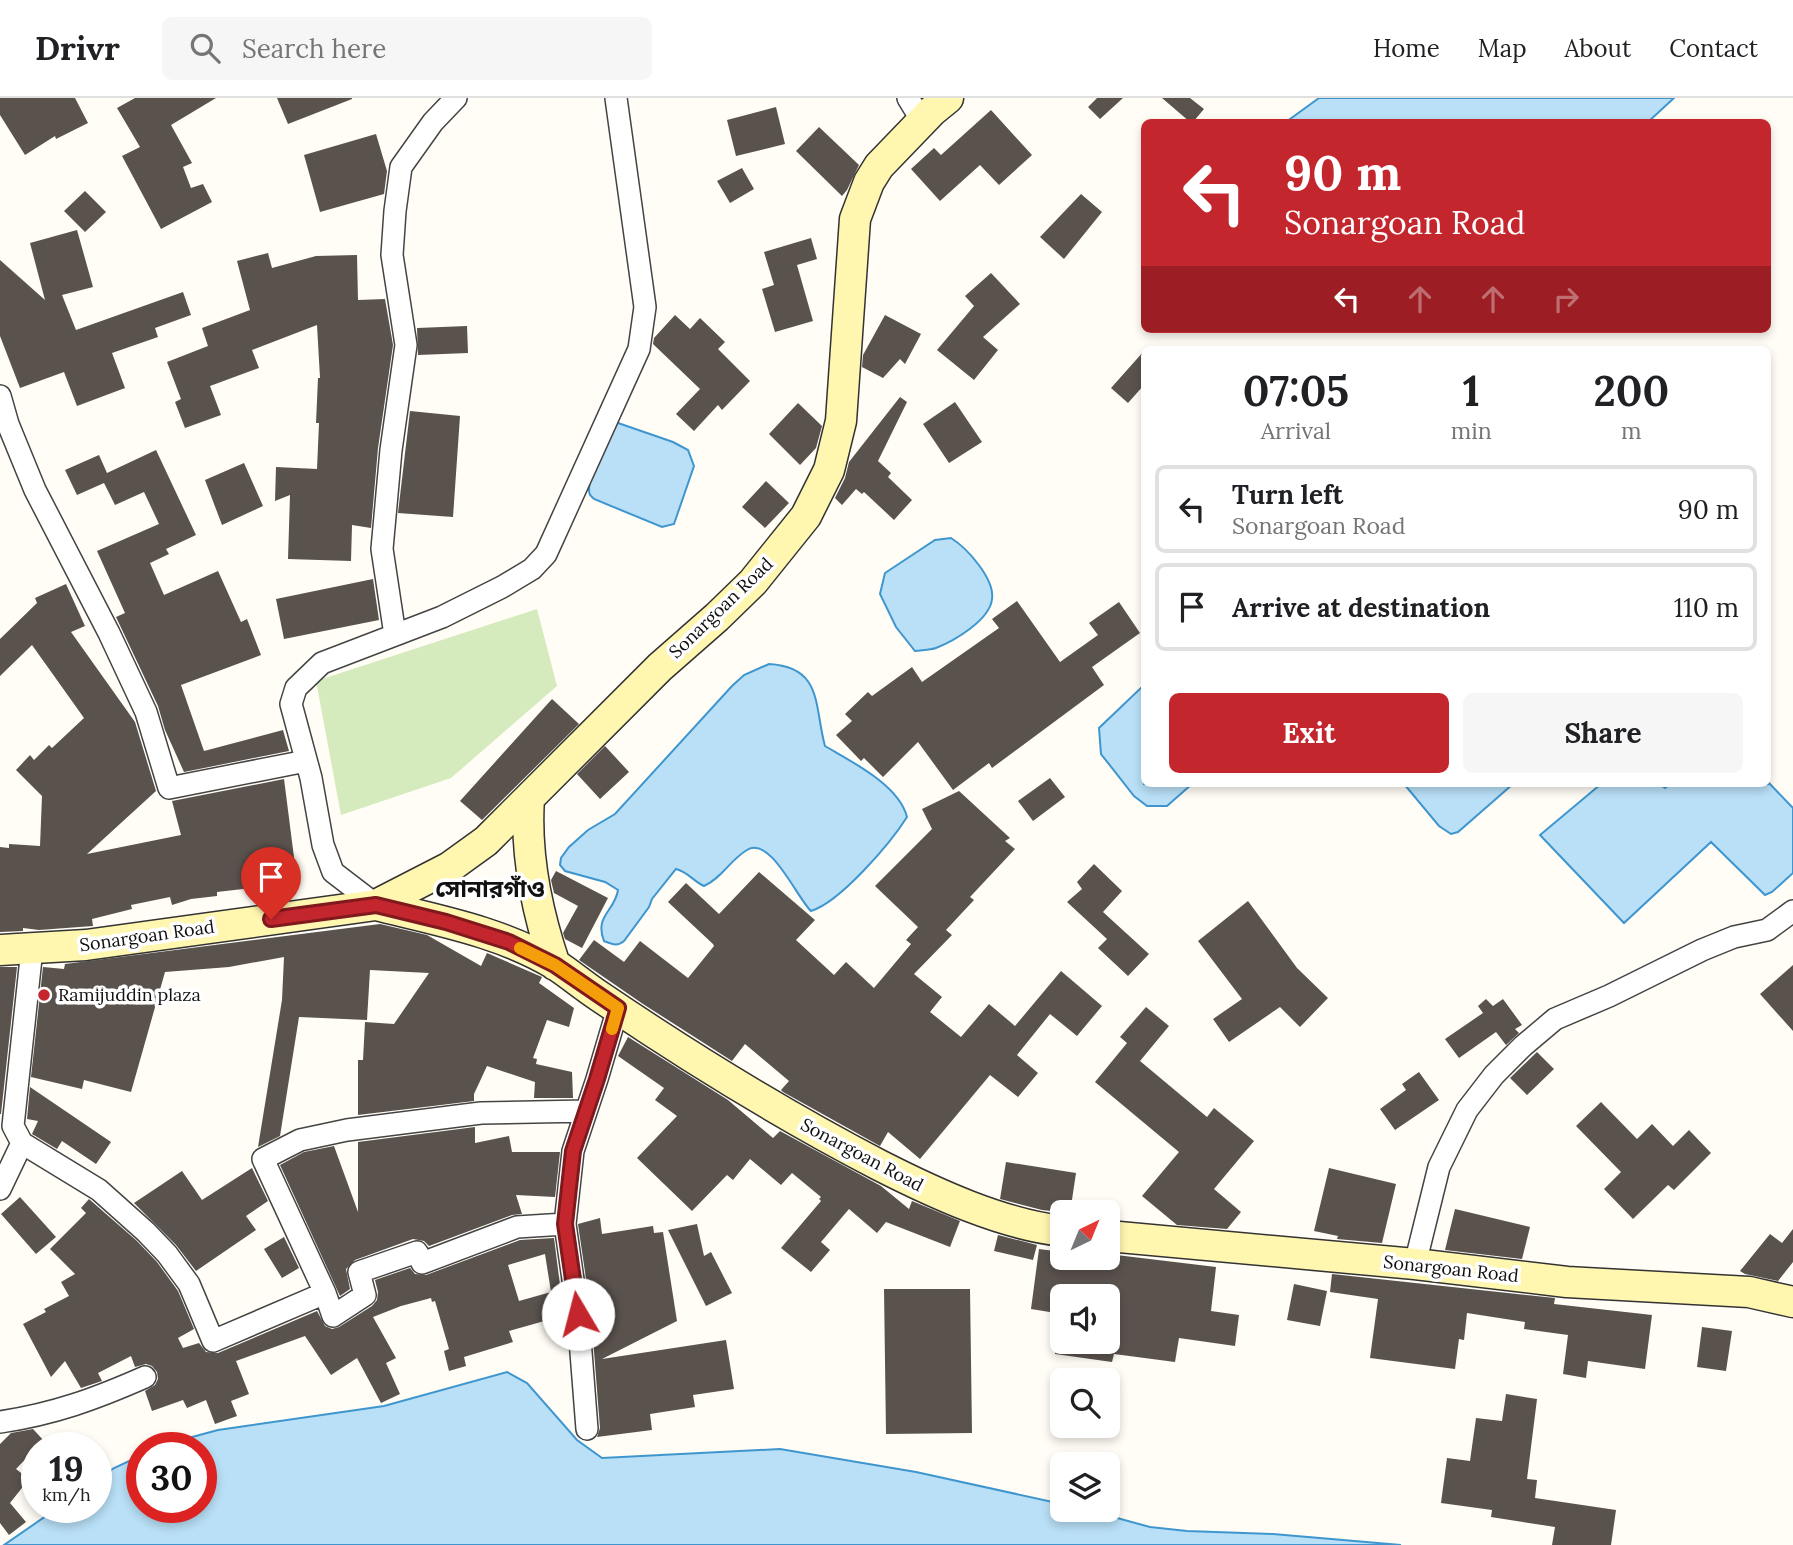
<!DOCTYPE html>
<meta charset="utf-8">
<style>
:root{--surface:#fff;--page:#f6f6f6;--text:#202124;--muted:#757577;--line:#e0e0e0;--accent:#c4262e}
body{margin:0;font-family:Lora,"Noto Sans Bengali",serif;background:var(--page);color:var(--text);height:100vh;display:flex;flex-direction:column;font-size:26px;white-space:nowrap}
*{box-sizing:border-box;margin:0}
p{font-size:23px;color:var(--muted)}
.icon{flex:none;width:38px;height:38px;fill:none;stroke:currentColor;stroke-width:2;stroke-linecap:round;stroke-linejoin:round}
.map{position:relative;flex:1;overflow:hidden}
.side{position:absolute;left:1141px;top:248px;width:630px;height:441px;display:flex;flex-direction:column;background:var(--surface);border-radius:10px;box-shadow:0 4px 10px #0003}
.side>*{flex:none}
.guide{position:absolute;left:1141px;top:21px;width:630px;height:214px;border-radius:10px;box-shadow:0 4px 10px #0003;background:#c4262e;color:#fff;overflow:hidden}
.needle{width:46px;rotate:43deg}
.buttons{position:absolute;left:1050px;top:1102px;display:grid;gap:14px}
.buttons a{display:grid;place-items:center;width:70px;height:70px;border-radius:10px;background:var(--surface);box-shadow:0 4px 10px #0003;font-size:35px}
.speed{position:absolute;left:21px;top:1334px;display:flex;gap:14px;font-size:35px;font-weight:700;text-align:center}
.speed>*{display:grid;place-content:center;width:91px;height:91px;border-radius:50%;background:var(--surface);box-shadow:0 4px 10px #0003;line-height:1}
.speed small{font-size:18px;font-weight:400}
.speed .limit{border:10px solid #d22;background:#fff;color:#111}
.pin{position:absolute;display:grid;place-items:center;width:60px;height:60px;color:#fff;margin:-72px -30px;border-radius:50% 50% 50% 0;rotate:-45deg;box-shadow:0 0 7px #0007}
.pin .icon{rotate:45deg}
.me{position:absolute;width:77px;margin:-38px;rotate:352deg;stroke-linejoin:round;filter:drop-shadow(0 0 5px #0008)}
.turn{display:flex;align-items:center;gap:24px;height:147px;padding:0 28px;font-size:32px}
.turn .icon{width:91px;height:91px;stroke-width:2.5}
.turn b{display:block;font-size:49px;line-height:60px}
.lanes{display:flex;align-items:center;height:66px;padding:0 28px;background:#0003;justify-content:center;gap:35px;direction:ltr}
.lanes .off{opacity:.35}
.eta{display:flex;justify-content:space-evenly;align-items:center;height:119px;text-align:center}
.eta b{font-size:42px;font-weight:700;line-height:49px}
.primary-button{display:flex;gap:14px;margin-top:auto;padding:14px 28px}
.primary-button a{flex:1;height:80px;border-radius:10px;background:var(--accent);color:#fff;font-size:28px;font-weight:700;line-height:80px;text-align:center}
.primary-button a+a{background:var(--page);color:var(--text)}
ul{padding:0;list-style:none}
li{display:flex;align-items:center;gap:21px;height:88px;margin:0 14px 10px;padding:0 14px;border:4px solid var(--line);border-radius:10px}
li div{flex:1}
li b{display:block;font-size:26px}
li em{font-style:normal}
header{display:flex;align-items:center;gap:42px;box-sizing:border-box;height:98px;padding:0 35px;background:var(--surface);border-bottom:2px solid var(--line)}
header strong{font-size:33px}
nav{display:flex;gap:38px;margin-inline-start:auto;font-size:24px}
.search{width:490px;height:63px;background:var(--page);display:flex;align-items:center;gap:18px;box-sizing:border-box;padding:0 24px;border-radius:10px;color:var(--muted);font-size:26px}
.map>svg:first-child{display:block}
.green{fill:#d5ebbd}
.water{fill:#b9e0f7;stroke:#3f96cf;stroke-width:2}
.building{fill:#5a524d;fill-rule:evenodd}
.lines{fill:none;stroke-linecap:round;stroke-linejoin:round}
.street-casing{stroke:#444;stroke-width:24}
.secondary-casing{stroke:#333;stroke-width:33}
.street{stroke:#fff;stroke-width:21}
.secondary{stroke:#fff6b0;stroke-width:30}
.route-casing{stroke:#7f191e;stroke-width:18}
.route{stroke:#c4262e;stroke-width:12}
.slow{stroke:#f59e0b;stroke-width:12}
.poi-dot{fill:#c4262e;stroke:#fff;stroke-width:2.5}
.labels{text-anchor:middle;stroke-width:7;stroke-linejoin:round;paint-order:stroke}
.street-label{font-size:18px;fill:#111;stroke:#fff}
.poi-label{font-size:18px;fill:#111;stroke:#fff;text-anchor:start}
.district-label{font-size:24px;font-weight:bold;fill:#111;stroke:#fff}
</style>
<header>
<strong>Drivr</strong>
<div class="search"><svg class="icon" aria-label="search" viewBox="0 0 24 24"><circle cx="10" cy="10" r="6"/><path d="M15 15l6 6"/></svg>Search here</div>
<nav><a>Home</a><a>Map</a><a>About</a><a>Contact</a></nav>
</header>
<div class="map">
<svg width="1793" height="1447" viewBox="0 0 1793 1447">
<rect width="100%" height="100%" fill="#fffdf5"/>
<!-- green -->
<path class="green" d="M537,511L557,588L451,680L341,717L316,583Z"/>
<!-- water -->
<path class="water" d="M1319,0H1674L1648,24H1286Z
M618,325L673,344L688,352L694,368L674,426L662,429L594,401C590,397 589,397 589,391C589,375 605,345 611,329Z
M951,440C967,450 995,481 992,501C990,522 954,543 936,550C930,552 922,552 915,553L896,529L880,496L885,475L935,442Z
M769,566C823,569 814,608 825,648C852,664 899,687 907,719C890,746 840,804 811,813C797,800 770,737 747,752C730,762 722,780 704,788C693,783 688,774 676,771L652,801L649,809L624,843C617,849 612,846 604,843C594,818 615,813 618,792L605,784L565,773L560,767L561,760L569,749L588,732L615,716L732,588L744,577Z
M1144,587V686H1192L1167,708H1147L1134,698L1101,656L1099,630Z
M1768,684L1793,710V775L1772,794L1765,797L1711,744L1624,825L1540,737L1601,686H1659L1665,690L1670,686H1768Z
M1404,686H1513L1458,734L1451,736L1439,728Z
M507,1274L527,1285L577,1342L602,1360L780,1351L916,1374L1062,1406V1412H1088L1150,1429L1187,1433L1273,1436L1401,1447H4L59,1409H96V1383L114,1370L142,1357V1409H201V1349H157L159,1348L218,1332L384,1308Z"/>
<!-- building -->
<path class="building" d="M0,0H75L88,25L56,41L55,38L25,57L0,17Z
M135,0H216L171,27L192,65L183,69L191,90L203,86L212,104L161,131L122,58L140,49L117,10Z
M277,0H352V1L288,26Z
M1097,0H1123L1100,21L1088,9Z
M1162,0H1190L1204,11L1193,24H1190Z
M776,9L785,46L736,58L727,22Z
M991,12L1032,57L999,87L980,67L940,103L911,71L934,50L941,57Z
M819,29L859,67L847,92L842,98L796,53Z
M376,36L387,73L384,96L320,114L304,57Z
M742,70L754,91L730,105L717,83Z
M85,93L106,114L85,134L64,113Z
M1081,96L1102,114L1064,161L1040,139Z
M77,132L93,189L62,197L76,232L183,194L191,217L155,230L158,239L112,255L125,290L77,308L64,274L20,290L0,238V162L45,202L30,145Z
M811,140L817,161L797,167L813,223L775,234L762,191L774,187L764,154Z
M268,155L272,170L316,158L357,157L358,202L385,201L393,247L378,350L371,430L352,427L351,463L288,461L290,397L275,403L276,369L317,371L319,325H316L318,280H320L317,227L252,252L259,270L210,288L221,317L185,330L175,304L181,301L167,264L208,248L202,230L250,212L237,163Z
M991,175L1020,206L983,239L998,252L974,282L937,252L974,208L965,198Z
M675,217L690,231L700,220L725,244L718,251L750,283L722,312L718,307L694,333L676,316L700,291L653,246L654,240Z
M885,217L921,236L905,266L900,261L883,280L862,269L863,257Z
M467,228L468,255L418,257L417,230Z
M1144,253V287L1128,305L1111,290Z
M900,299L907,304L878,363L891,375L888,379L912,402L894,422L864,394L862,396L856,391L842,407L835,400L845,380L849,364Z
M955,304L982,344L949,365L923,326Z
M798,305L822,328L816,350L800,367L769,336Z
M410,313L460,318L453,419L398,415Z
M156,352L196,437L166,451L169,456L150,465L164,497L218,473L241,524L247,521L261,557L181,587L204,653L283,632L289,653L184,674L165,632L158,608L116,519L125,515L97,453L159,426L144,394L115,407L104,385L77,397L65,372L99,357L107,375Z
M244,365L263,408L222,427L205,382Z
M766,383L789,405L765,430L742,409Z
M373,481L379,522L284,541L276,501Z
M66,486L85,528L71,534L135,624L156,693L87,756L181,737L172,703L284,681L296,775L259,779L261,789L217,794V798L191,801L172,807L170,799L131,807L132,811L92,821L93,828L39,832L23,830V833L0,834V749L9,750V746L40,748L42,698L16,672L30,657L34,662L49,647L52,650L84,620L32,547L0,578V541L37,505L35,500Z
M1017,503L1060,564L1098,537L1089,525L1119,504L1140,535L1092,569L1104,587L992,670L989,665L953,692L918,644L883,679L864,660L861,663L836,637L852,623L845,616L868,594L872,598L912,569L922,584L999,530L992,521Z
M552,601L579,626L482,722L460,703Z
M605,648L629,674L600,701L577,676Z
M1050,680L1065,699L1033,723L1018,703Z
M959,693L1010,740L1005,743L1015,751L970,799L974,802L946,832L952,837L914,876L942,899L930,914L961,939L989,906L1015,928L1061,873L1102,908L1077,938L1050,916L1017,957L1038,975L1018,999L990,977L920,1061L888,1034L880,1048L783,994L781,992L789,983L745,946L732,963L643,906L579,862L594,842L624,864L640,843L688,880L714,848L713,846L668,804L686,785L719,816L759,774L815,822L796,842L834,877L846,864L874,890L911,846L906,842L918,829L875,788L932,731L922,711Z
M1094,766L1122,793L1103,814L1149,856L1128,878L1098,850L1107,841L1067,804L1082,791L1077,784Z
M556,773L608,800L582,850L565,841L563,835L578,808L554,795L551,782Z
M1248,803L1297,870L1328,900L1300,929L1280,909L1229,944L1213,921L1242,901L1198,843Z
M380,826L427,837L481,868L487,855L542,879L539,885L574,910L569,929L547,922L533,960L537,961L536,966L572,974L573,1000H534L535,984L487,968L474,996V1003L358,1017V962H363L365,924L394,926L429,875L370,872L367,922L299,919L280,1038L258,1049L282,902L284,859L229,869L165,874L131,994L84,982L82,991L31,979L43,869L64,871L65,866Z
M1793,867V933L1760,896Z
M0,869H17L1,1016H0Z
M1486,901L1493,908L1503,901L1522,927L1515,931L1519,935L1506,947L1496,934L1459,960L1445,941L1483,915L1478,908Z
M1146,909L1169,928L1140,963L1207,1019L1214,1010L1254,1043L1214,1091L1241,1114L1227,1131L1177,1127L1142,1098L1179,1054L1095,984L1127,945L1120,939Z
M628,939L728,1002L773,1040L780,1033L881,1088L909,1111L912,1103L960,1123L950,1149L886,1124L877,1135L849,1111L821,1144L830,1152L811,1174L781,1150L821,1103L819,1101L821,1099L792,1075L781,1087L750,1061L733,1082L727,1077L692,1113L637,1060L677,1018L655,1002L664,990L618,958Z
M1537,954L1554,971L1527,997L1510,980Z
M1419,974L1439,1002L1395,1032L1380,1011L1406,992L1402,986Z
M30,989L111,1044L96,1066L62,1043L57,1051L32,1036L38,1023L27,1021Z
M1601,1004L1637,1041L1652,1026L1673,1048L1689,1032L1711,1055L1674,1092L1668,1087L1633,1121L1604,1091L1621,1074L1576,1028Z
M475,1029V1045L509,1038L512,1054H560L555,1099L516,1097L522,1116L512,1117L429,1148L424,1143L413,1141L355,1162L346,1171L350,1191L340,1198L280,1067L304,1054L334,1048L358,1114V1044Z
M1006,1064L1076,1075L1070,1115L1042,1112L1000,1101Z
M252,1070L268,1103L246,1118L256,1132L196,1173L176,1147L134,1105L182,1073L202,1102Z
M1329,1070L1396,1086L1382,1145L1337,1141L1338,1138L1314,1133Z
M20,1099L56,1139L36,1156L1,1116Z
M89,1101L137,1143L157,1164L178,1193L194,1231L178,1240L183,1250L199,1245L206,1254L218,1255L317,1213L325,1228L332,1231L339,1229L372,1208L377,1202L378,1194L375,1182L410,1170L415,1176L426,1177L520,1142L554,1140L567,1242L559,1243L555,1220L509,1233L513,1244L464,1259L466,1268L449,1273L444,1253L449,1251L435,1203L432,1204L431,1200L401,1208L373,1219L396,1260L386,1265L400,1296L381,1305L357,1260L331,1277L305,1238L236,1263L249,1296L231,1303L237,1318L215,1326L206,1302L187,1310L183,1302L152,1313L145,1293L155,1287L158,1281L157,1274L152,1268L146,1266L135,1269L131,1258L98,1275L102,1283L81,1290L65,1263L51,1279L23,1226L46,1214L44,1211L69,1198L61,1184L75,1176L50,1151L86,1115L81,1110ZM545,1156L551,1194L519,1203L508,1167Z
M1455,1111L1530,1129L1522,1161L1445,1152Z
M600,1120L602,1136L653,1128L654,1135L663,1134L677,1223L602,1261L726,1242L734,1291L693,1297L695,1309L650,1316L652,1332L597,1339L600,1330L591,1215L578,1126Z
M697,1126L704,1158L711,1154L732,1195L706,1208L668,1132Z
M1793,1131V1164L1778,1183L1745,1176L1740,1173L1770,1136L1782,1145Z
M998,1137L1037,1147L1033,1162L994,1153Z
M284,1139L299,1170L282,1180L264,1151Z
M1039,1151L1062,1154V1160H1108V1156L1216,1169L1211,1213L1239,1217L1235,1248L1179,1240L1175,1264L1114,1256L1112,1264L1055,1256L1056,1244H1108V1199H1062V1216L1031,1211Z
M1332,1176L1555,1200L1554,1206L1652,1217L1645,1271L1588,1263L1586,1280L1563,1276L1568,1237L1524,1231L1525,1224L1467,1215L1464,1242L1459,1241L1455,1271L1370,1260L1378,1201L1330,1194Z
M1294,1186L1327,1193L1320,1228L1287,1222Z
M884,1191H970L972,1335L886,1336Z
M1702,1229L1732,1233L1726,1273L1697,1269Z
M1506,1296L1537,1301L1527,1381L1537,1382L1535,1400L1616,1412L1611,1447H1552L1555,1429L1491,1419L1492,1412L1441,1405L1447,1360L1470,1363L1476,1320L1502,1323Z
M33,1331L45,1344L37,1349L16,1371L29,1381L10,1405L26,1424L9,1437L0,1425V1346L11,1335Z"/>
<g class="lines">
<!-- street casing -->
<g class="street-casing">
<path id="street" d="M908,0L922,23
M0,298L8,326L35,392L109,535L146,614L169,690L306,663
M395,537L382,451L391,352L406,247L392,157L395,113L401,69L433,24L456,0
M376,807L333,774L323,747L311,680L291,606L296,590L322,565L442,519L502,489L532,471L546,456L639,251L645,209L616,0
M22,1045L13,1028L32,851
M0,1091L22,1045L99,1092L146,1134L167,1156L189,1186L213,1243L325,1195L333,1218L365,1197L359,1174L417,1154L422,1165L517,1129L565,1126
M1415,1166L1439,1069L1467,1012L1494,977L1523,948L1555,921L1609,898L1702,852L1734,839L1767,832L1793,813
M325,1195L263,1061L300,1042L347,1032L481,1015L586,1013
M0,1324C54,1316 95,1301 145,1279
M587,1331L578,1216L565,1126L573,1053L597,981L618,910"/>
</g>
<!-- secondary casing -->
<g class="secondary-casing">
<path id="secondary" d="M529,700C525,756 537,814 555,867
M376,807C436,822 502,834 556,867C571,877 584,888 599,898C689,959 783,1017 879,1067C934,1095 1001,1126 1062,1133
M0,852L86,847L376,807L450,769L486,743L660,569L717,519L753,484L806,418L829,372L841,323L855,121L869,84L879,68L932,13L948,0
M1108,1138L1415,1166L1567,1184L1749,1194L1793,1204"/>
</g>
<!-- street -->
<use href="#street" class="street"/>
<!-- secondary -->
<use href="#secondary" class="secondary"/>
</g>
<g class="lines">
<!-- route casing -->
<g class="route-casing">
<path id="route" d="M271,821L376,807L446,824L509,844L555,867L618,910L597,981L573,1053L565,1126L578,1216"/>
</g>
<!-- route -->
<use href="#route" class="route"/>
<!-- slow -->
<path class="slow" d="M520,850L555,867L618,910L612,931"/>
</g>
<!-- markers -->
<circle class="poi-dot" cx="44" cy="897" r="7"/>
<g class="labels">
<!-- street labels -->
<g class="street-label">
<text transform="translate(721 510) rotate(-44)" y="6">Sonargoan Road</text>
<text transform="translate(147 838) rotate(-8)" y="6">Sonargoan Road</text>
<text transform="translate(862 1057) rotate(28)" y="6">Sonargoan Road</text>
<text transform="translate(1451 1171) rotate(6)" y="6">Sonargoan Road</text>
</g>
<!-- poi labels -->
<g class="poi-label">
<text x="58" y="903">Ramijuddin plaza</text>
</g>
<!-- district labels -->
<g class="district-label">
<text x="490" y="799">সোনারগাঁও</text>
</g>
</g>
</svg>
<div class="buttons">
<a><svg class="needle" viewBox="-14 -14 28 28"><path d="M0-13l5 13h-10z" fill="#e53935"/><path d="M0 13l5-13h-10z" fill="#757577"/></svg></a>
<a><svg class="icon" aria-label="sound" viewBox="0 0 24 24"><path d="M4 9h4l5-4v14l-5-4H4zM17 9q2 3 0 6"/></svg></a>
<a><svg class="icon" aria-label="search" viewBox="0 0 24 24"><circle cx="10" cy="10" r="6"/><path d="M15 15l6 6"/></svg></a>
<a><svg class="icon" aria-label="layers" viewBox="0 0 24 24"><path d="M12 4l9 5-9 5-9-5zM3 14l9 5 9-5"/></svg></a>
</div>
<div class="speed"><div>19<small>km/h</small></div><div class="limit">30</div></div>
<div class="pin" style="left:271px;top:821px;background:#d93025"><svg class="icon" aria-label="arrive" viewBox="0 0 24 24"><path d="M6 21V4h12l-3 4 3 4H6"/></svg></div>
<svg class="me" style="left:578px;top:1216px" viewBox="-20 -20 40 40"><circle r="19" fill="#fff"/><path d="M0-13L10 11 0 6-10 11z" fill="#c4262e"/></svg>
<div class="guide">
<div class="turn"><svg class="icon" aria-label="left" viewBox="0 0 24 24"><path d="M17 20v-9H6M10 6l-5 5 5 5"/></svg><div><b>90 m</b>Sonargoan Road</div></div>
<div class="lanes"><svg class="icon" aria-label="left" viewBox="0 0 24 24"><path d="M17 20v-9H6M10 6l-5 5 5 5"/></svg><svg class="icon off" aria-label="ahead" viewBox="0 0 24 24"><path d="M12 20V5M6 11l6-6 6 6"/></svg><svg class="icon off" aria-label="ahead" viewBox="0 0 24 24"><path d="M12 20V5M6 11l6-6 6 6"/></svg><svg class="icon off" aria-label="right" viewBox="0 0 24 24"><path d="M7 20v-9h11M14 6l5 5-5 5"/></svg></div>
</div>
<section class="side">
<div class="eta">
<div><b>07:05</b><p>Arrival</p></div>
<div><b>1</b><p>min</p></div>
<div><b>200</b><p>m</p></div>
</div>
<ul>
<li><svg class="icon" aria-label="left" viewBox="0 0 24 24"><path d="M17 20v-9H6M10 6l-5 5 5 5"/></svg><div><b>Turn left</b><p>Sonargoan Road</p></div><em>90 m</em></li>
<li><svg class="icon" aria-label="arrive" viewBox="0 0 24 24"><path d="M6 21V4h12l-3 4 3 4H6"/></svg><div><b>Arrive at destination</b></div><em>110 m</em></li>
</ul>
<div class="primary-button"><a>Exit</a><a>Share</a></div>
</section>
</div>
